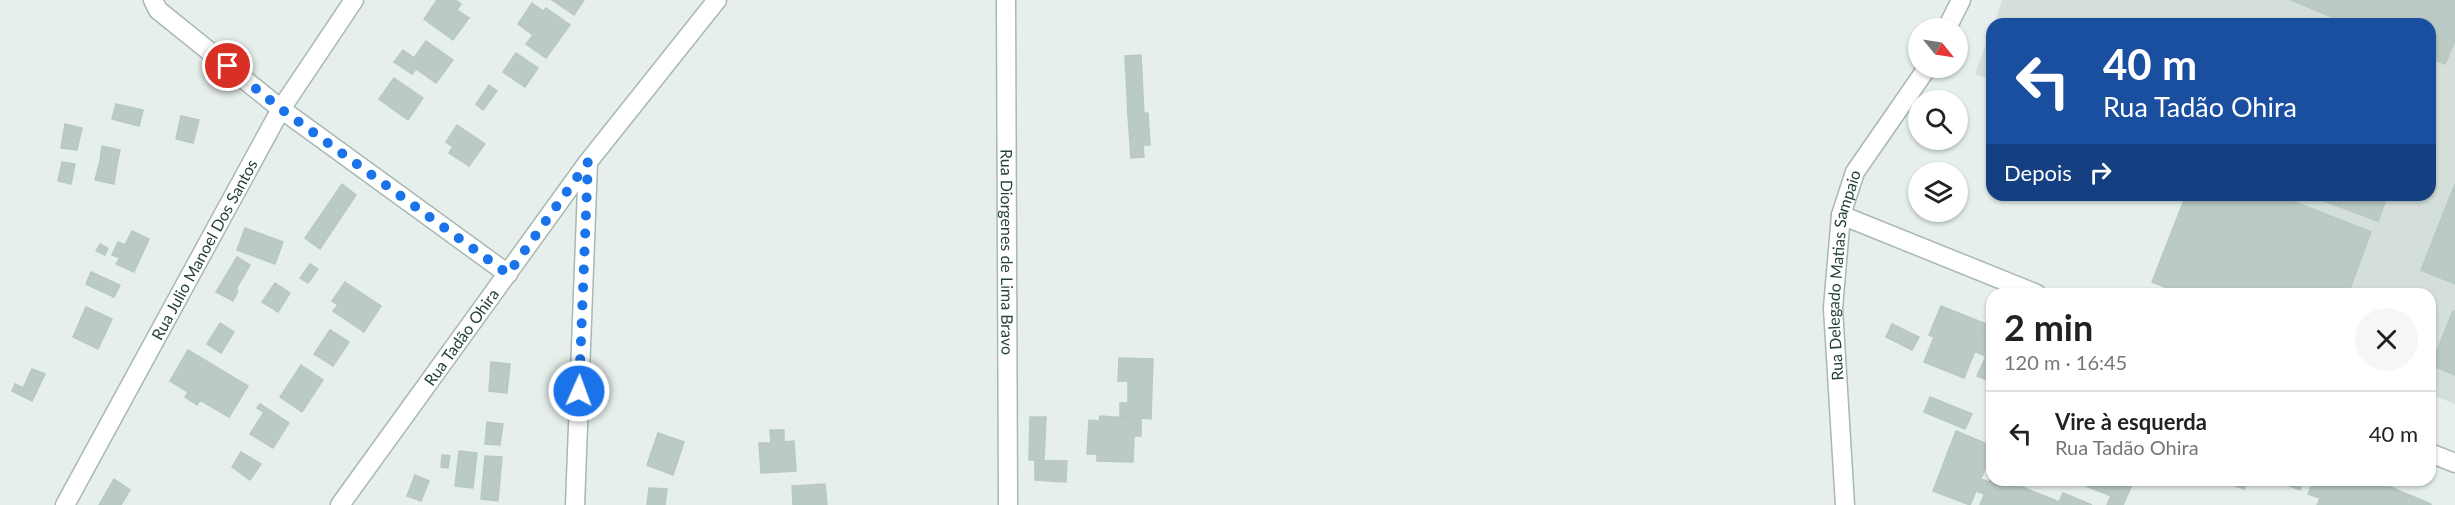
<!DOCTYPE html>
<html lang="pt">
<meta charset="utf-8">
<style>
:root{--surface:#fff;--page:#f6f6f6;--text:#222;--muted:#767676;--line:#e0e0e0}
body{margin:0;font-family:Lato,sans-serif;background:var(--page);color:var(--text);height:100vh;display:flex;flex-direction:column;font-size:22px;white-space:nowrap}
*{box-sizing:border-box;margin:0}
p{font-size:20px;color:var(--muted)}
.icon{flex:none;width:33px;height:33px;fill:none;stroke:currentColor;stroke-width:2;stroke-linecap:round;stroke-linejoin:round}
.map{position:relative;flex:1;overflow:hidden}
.drawer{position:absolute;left:1986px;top:288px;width:450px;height:198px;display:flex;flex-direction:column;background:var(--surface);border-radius:18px;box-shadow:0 2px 4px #0004}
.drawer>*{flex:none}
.top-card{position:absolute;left:1986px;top:18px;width:450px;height:183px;border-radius:18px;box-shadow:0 2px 4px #0004;background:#1a4fa0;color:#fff;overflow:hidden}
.needle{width:39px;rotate:120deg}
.tools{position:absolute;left:1908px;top:18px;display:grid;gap:12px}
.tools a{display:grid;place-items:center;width:60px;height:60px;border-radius:50%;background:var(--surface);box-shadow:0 2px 4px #0004;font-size:30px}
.pin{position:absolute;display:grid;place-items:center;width:51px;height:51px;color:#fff;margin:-26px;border:3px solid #fff;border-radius:50%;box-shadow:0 2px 6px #0007}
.me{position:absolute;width:66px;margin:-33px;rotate:2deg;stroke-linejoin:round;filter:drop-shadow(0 0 4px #0008)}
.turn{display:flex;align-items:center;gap:21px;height:126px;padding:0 18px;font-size:27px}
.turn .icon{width:78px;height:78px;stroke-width:2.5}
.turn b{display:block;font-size:42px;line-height:51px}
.then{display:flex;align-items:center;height:57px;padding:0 18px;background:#0003;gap:12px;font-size:22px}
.round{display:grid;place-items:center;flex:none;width:63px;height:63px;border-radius:32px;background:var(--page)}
.head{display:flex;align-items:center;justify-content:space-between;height:102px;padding:0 18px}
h1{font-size:36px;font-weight:700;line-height:45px}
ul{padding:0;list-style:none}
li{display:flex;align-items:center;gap:18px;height:84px;padding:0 18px;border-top:2px solid var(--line)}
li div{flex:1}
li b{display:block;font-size:22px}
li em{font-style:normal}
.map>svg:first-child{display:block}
.built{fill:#d4dfda}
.building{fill:#bbcac4;stroke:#b8c9c2;stroke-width:1.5}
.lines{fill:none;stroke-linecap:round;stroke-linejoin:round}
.minor-casing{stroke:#a8b8b2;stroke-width:21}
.minor{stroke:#fff;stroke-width:18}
.route{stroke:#1a73e8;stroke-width:10;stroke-dasharray:0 18}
.labels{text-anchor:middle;stroke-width:4.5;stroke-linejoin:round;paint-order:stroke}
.street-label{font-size:16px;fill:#24423a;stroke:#f7fbf9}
</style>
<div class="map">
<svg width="2455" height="505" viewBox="0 0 2455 505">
<rect width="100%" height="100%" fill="#e6efeb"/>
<!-- built -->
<path class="built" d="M2002,0H2455V404L2430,394V294H2181L2152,282L2187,195H2430V24H1994Z
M1992,28V80L1975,74Z"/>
<!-- building -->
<path class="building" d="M437,0H455L461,4L457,10L469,18L453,40L424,19Z
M552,0H584L574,15Z
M2291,0H2455V41L2445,64L2430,58V24H2349Z
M532,3L543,11L546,8L570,25L546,58L526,44L533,35L518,24Z
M426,41L453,60L436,83L416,69L412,74L394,62L403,50L414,58Z
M516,53L538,68L525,87L503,72Z
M1141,55L1144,114L1128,115L1125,56Z
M394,78L423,98L408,120L379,99Z
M489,85L497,91L483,110L476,104Z
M116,104L143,110L139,126L112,119Z
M1148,113L1150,145H1143L1144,157L1131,158L1128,115Z
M181,116L199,120L193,143L176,139Z
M65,124L82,128L77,150L61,148Z
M457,125L485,144L469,166L449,153L453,147L446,142Z
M102,146L120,150L117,164L100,161Z
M100,161L117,164L114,184L95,180Z
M62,162L75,164L71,184L58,181Z
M342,184L356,195L320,249L305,238Z
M2455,184V284L2421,270Z
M2186,195H2277L2371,232L2348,294H2183L2152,282Z
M2308,195H2388L2378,221Z
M245,228L283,242L275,264L237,250Z
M132,231L149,239L134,272L116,264L120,258L112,255L118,242L125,245Z
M100,244L108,248L105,255L96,251Z
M237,257L250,265L236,289L238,291L233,301L216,292Z
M310,264L318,269L308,283L300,278Z
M91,272L120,285L114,297L86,284Z
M345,282L381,306L364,332L333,311L338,305L332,301Z
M275,283L290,293L278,312L262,302Z
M1941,306L1986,324L1964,378L1924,362L1934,337L1929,335Z
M86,307L112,319L98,349L73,337Z
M2453,311H2455V375L2431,365Z
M220,323L234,332L221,353L207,344Z
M1892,324L1919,337L1912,350L1886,337Z
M1984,328L1992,331V382L1977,376L1986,356L1974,351Z
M330,330L349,342L333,366L314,354Z
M188,350L248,386L229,417L200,400L197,405L185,397L188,392L170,381Z
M1119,358L1153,359L1151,419L1120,416V403H1128V381H1118Z
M491,362L510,364L507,393L489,391Z
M301,365L323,380L302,412L280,397Z
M32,369L45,374L32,401L12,391L15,384L23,388Z
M227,374L248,386L229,417L208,404Z
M1930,397L1972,414L1965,429L1924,412Z
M260,404L289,423L273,448L250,434L264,412L257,408Z
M1100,416L1141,419V436H1134L1133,462L1097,461V454H1087L1089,420L1099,421Z
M1030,417H1046L1044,460H1029Z
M487,422L503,424L500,445L485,444Z
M770,430H784V442L794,441L796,471L761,473L759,443H771Z
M1956,431L1992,446V452L1981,479L1989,482L1984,494L1976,491L1970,505L1933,491Z
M658,433L684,442L673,475L647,465Z
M459,451L477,453L473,488L455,486Z
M241,452L261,464L250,480L232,467Z
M442,455L450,456L448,468L441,467Z
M485,456L502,457L498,501L481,499Z
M1035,460L1067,461L1066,482L1035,480Z
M415,475L429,481L421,501L407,496Z
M1992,475V480H2025L2022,487L2047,497L2043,505H1980Z
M114,479L130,490L121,505H99Z
M2071,480H2118L2111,496Z
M2118,480H2134L2123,505H2107Z
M2221,480H2248L2244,489Z
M2275,480H2303L2300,490Z
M2314,480H2373L2376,481L2366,505H2317L2320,498L2308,494Z
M2376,481L2431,504V505H2366Z
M825,484L827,505H793L792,486Z
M649,488L667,489L665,505H647Z
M2063,493L2092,505H2043L2047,497L2059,502Z"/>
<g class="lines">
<!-- minor casing -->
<g class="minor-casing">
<g id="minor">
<path d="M153,0L158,10L281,109L508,274"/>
<path id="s1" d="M1006,0L1008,505"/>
<path d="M1947,28L1961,0"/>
<path d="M1841,215L2037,294"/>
<path d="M2430,453L2455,463"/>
<path id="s2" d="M65,505L281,109L354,0"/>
<path id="s3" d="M340,505L588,162L717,0"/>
<path d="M575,505L588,162"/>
<path id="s4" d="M1845,505L1833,308L1841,215L1855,172L1927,68"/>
</g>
</g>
<!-- minor -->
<use href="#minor" class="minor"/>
</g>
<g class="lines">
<!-- route -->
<path class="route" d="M228,66L281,109L508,274L588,162L579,391"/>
</g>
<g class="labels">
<!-- street labels -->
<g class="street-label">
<text dy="6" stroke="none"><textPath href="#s2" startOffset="291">Rua Julio Manoel Dos Santos</textPath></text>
<text dy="6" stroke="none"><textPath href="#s1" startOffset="252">Rua Diorgenes de Lima Bravo</textPath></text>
<text dy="6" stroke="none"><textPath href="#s4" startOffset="231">Rua Delegado Matias Sampaio</textPath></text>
<text dy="6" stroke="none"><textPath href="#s3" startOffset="207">Rua Tadão Ohira</textPath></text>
</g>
</g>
</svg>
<div class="tools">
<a><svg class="needle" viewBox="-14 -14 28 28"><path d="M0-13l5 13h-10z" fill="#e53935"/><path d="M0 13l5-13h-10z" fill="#767676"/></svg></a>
<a><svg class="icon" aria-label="search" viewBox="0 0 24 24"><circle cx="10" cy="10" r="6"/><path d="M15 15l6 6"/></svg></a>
<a><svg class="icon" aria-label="layers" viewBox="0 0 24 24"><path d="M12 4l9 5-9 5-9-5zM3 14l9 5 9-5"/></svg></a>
</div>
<div class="pin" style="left:228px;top:66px;background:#d93025"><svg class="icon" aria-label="arrive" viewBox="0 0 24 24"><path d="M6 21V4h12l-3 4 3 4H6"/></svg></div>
<svg class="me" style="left:579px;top:391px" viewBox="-20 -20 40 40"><circle r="17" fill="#1a73e8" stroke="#fff" stroke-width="3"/><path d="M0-11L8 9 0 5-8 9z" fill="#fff"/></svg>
<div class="top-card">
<div class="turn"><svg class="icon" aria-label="left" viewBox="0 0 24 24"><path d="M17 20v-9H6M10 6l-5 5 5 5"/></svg><div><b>40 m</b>Rua Tadão Ohira</div></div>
<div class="then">Depois<svg class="icon" aria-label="right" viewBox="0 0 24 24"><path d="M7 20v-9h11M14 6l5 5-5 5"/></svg></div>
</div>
<section class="drawer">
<div class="head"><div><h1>2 min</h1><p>120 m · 16:45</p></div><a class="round"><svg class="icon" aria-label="close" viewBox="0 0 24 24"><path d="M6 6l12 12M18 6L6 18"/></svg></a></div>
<ul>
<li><svg class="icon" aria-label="left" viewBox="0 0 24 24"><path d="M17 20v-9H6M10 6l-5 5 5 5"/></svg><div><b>Vire à esquerda</b><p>Rua Tadão Ohira</p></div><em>40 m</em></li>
</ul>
</section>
</div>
